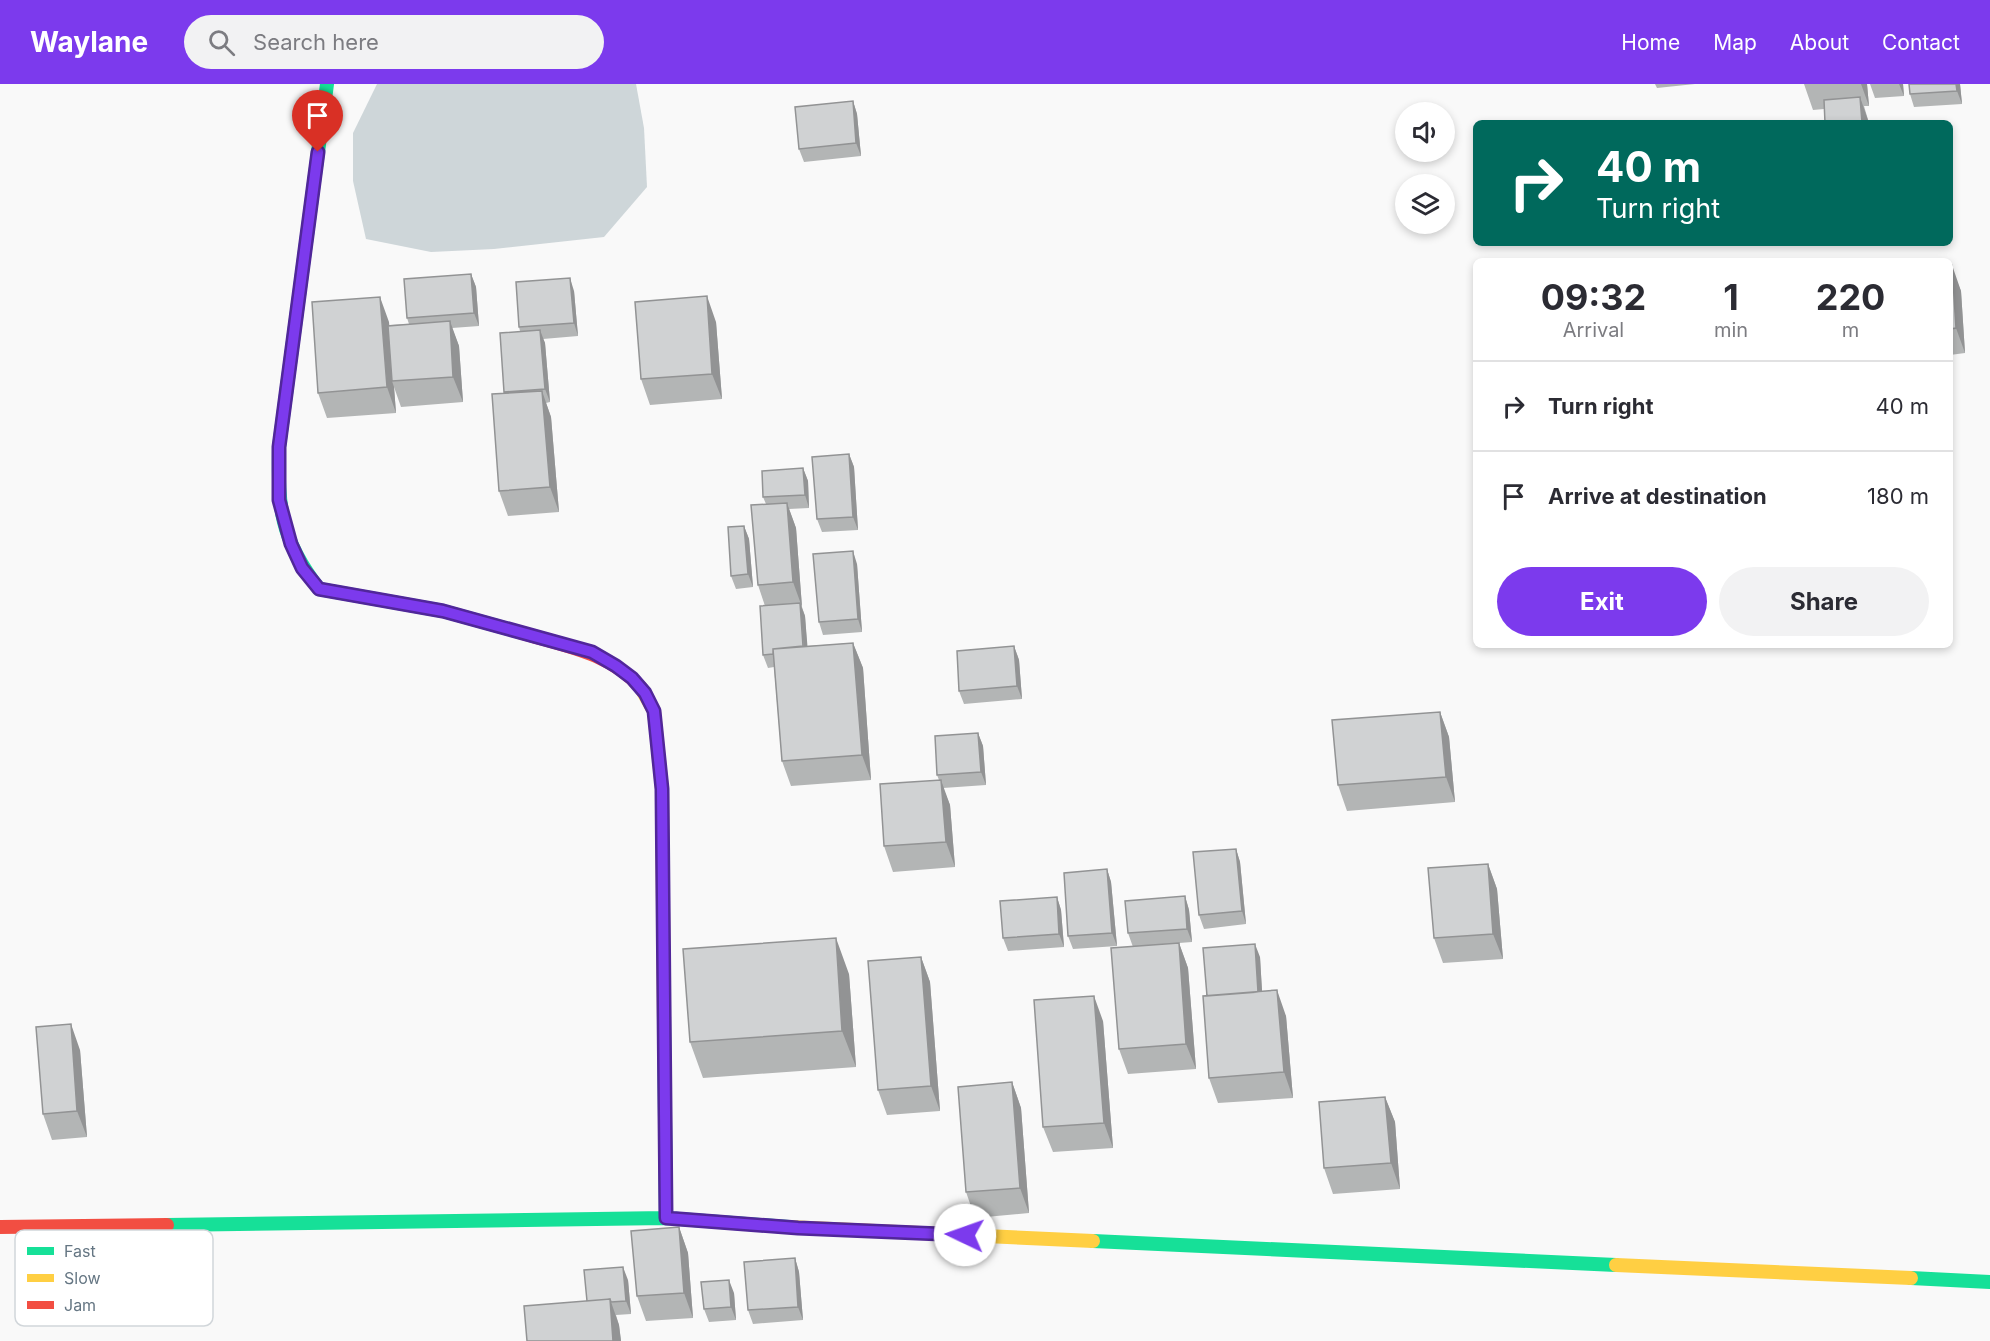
<!DOCTYPE html>
<style>
:root{--surface:#fff;--page:#f2f2f3;--text:#2b2b33;--muted:#7c7c81;--line:#e1e1e2;--accent:#7c3aed}
body{margin:0;font-family:Inter,sans-serif;background:var(--page);color:var(--text);height:100vh;display:flex;flex-direction:column;font-size:22px;white-space:nowrap}
*{box-sizing:border-box;margin:0}
p{font-size:20px;color:var(--muted)}
.icon{flex:none;width:33px;height:33px;fill:none;stroke:currentColor;stroke-width:2;stroke-linecap:round;stroke-linejoin:round}
.map{position:relative;flex:1;overflow:hidden}
.details{position:absolute;left:1473px;top:174px;width:480px;height:390px;display:flex;flex-direction:column;background:var(--surface);border-radius:9px;box-shadow:0 3px 9px #0003}
.details>*{flex:none}
.guide{position:absolute;left:1473px;top:36px;width:480px;height:126px;border-radius:9px;box-shadow:0 3px 9px #0003;background:#00695c;color:#fff;overflow:hidden}
.controls{position:absolute;left:1395px;top:18px;display:grid;gap:12px}
.controls a{display:grid;place-items:center;width:60px;height:60px;border-radius:50%;background:var(--surface);box-shadow:0 3px 9px #0003;font-size:30px}
.pin{position:absolute;display:grid;place-items:center;width:51px;height:51px;color:#fff;margin:-62px -26px;border-radius:50% 50% 50% 0;rotate:-45deg;box-shadow:0 0 6px #0007}
.pin .icon{rotate:45deg}
.me{position:absolute;width:66px;margin:-33px;rotate:273deg;stroke-linejoin:round;filter:drop-shadow(0 0 4px #0008)}
.turn{display:flex;align-items:center;gap:21px;height:126px;padding:0 24px;font-size:27px}
.turn .icon{width:78px;height:78px;stroke-width:2.5}
.turn b{display:block;font-size:42px;line-height:51px}
.eta{display:flex;justify-content:space-evenly;align-items:center;height:102px;text-align:center}
.eta b{font-size:36px;font-weight:700;line-height:42px}
.action{display:flex;gap:12px;margin-top:auto;padding:12px 24px}
.action a{flex:1;height:69px;border-radius:36px;background:var(--accent);color:#fff;font-size:24px;font-weight:700;line-height:69px;text-align:center}
.action a+a{background:var(--page);color:var(--text)}
ul{padding:0;list-style:none}
li{display:flex;align-items:center;gap:18px;height:90px;padding:0 24px;border-top:2px solid var(--line)}
li div{flex:1}
li b{display:block;font-size:22px}
li em{font-style:normal}
header{display:flex;align-items:center;gap:36px;box-sizing:border-box;height:84px;padding:0 30px;background:var(--accent);color:#fff}
header strong{font-size:28px}
nav{display:flex;gap:33px;margin-inline-start:auto;font-size:21px}
.search{width:420px;height:54px;background:var(--page);display:flex;align-items:center;gap:15px;box-sizing:border-box;padding:0 21px;border-radius:33px;color:var(--muted);font-size:22px}
.map>svg:first-child{display:block}
.water{fill:#ced6d9}
.lines{fill:none;stroke-linecap:round;stroke-linejoin:round}
.fast{stroke:#16e098;stroke-width:14}
.slow{stroke:#ffcf43;stroke-width:14}
.jam{stroke:#f24e42;stroke-width:14}
.wall{fill:#b3b5b5}
.shaded-wall{fill:#929394}
.building{fill:#d0d2d3;stroke:#929394;stroke-width:1.5}
.route-casing{stroke:#51269a;stroke-width:15}
.route{stroke:#7c3aed;stroke-width:10}
.key{fill:#fff;stroke:#d1d6da;stroke-width:1.5}
.key-label{font-size:16px;fill:#657683}
</style>
<header>
<strong>Waylane</strong>
<div class="search"><svg class="icon" aria-label="search" viewBox="0 0 24 24"><circle cx="10" cy="10" r="6"/><path d="M15 15l6 6"/></svg>Search here</div>
<nav><a>Home</a><a>Map</a><a>About</a><a>Contact</a></nav>
</header>
<div class="map">
<svg width="1990" height="1257" viewBox="0 0 1990 1257">
<rect width="100%" height="100%" fill="#f9f9f9"/>
<!-- water -->
<path class="water" d="M377,0H636L644,44L647,103L604,153L494,165L431,168L366,155L353,97V49Z"/>
<g class="lines">
<!-- fast -->
<path class="fast" d="M327,0L279,363C278,425 280,454 319,505L443,527L519,548
M664,937L666,1134
M167,1141L666,1134L789,1143
M1093,1157L1616,1181
M1911,1194L1990,1198"/>
<!-- slow -->
<path class="slow" d="M641,604L654,627L662,705L664,937
M789,1143L1093,1157
M1616,1181L1911,1194"/>
<!-- jam -->
<path class="jam" d="M519,548C562,561 610,568 641,604
M0,1143L167,1141"/>
</g>
<!-- wall -->
<path class="wall" d="M1655,0H1695L1657,4Z
M1804,0H1867L1869,22H1864L1869,39L1824,25L1813,26Z
M1870,0H1903L1904,12L1875,14Z
M1909,0H1960L1962,20L1914,23L1910,10Z
M853,17L857,30L861,72L804,78L799,65Z
M1950,182L1961,207L1965,269L1950,271Z
M471,190L476,203L479,242L452,244L459,262L463,318L401,323L394,303L396,329L327,334L318,309L389,238V241L409,240L407,234Z
M574,207L578,252L543,255L545,259L550,318L546,319L551,333L559,428L508,432L499,407L505,310L504,308L520,247L519,243Z
M716,238L722,315L650,321L641,295Z
M849,370L854,383L858,446L822,448L817,435Z
M803,384L808,397L809,424L789,425L796,444L802,523L805,532L807,562L853,559L863,584L871,696L791,702L782,677L774,583L768,584L763,571L765,522L758,501L766,420L763,413Z
M744,442L749,455L753,503L736,505L731,492Z
M857,480L862,548L823,551L819,538Z
M1014,562L1019,576L1022,615L964,620L959,607Z
M1440,628L1449,653L1455,718L1347,727L1338,701Z
M978,649L983,662L986,701L943,704L950,721L955,783L893,788L884,762L939,696L937,691Z
M1236,765L1240,778L1246,840L1204,845L1199,831Z
M1488,780L1497,805L1503,875L1443,879L1434,854Z
M1107,785L1111,798L1117,862L1073,865L1068,852Z
M1185,812L1189,826L1192,858L1179,859L1188,884L1196,985L1128,990L1119,965L1133,863L1128,849Z
M1057,813L1061,826L1064,863L1008,867L1003,854Z
M921,873L930,898L940,1027L887,1031L878,1006Z
M1260,873L1262,908L1286,932L1293,1014L1218,1019L1209,994L1207,912Z
M849,890L856,983L703,994L690,958Z
M1103,937L1113,1064L1053,1068L1043,1043Z
M80,966L87,1053L52,1056L43,1030Z
M1012,998L1021,1024L1029,1129L975,1134L966,1108Z
M1385,1013L1395,1038L1400,1105L1333,1110L1324,1084Z
M679,1143L688,1169L693,1234L646,1237L637,1212Z
M795,1174L799,1188L803,1236L753,1240L748,1226Z
M628,1196L631,1230L616,1231L619,1241L621,1257H527Z
M734,1209L736,1236L709,1238L704,1225Z"/>
<!-- shaded-wall -->
<path class="shaded-wall" d="M1861,0H1867L1869,22Z
M1899,0H1903L1904,12Z
M1956,0H1960L1962,20L1957,7Z
M1860,13L1869,39H1862Z
M853,17L857,30L861,72L856,59Z
M1952,181L1961,207L1965,269L1956,244Z
M471,190L476,203L479,242L474,229Z
M570,194L574,207L578,252L574,239Z
M707,212L716,238L722,315L712,290Z
M380,213L389,238L394,297H392L394,303L396,329L387,303Z
M450,237L459,262L463,318L453,293Z
M540,246L545,259L550,318L545,305Z
M542,307L551,333L559,428L550,403Z
M849,370L854,383L858,446L853,433Z
M803,384L808,397L809,424L805,411Z
M787,419L796,444L802,523L793,498Z
M744,442L749,455L753,503L748,490Z
M853,467L857,480L862,548L858,535Z
M800,519L805,532L809,581L804,567Z
M853,559L863,584L871,696L862,671Z
M1014,562L1019,576L1022,615L1017,602Z
M1440,628L1449,653L1455,718L1446,693Z
M978,649L983,662L986,701L981,688Z
M941,696L950,721L955,783L946,758Z
M1236,765L1240,778L1246,840L1242,827Z
M1488,780L1497,805L1503,875L1493,850Z
M1107,785L1111,798L1117,862L1112,849Z
M1185,812L1189,826L1192,858L1187,845Z
M1057,813L1061,826L1064,863L1059,850Z
M836,854L849,890L856,983L842,947Z
M1179,859L1188,884L1196,985L1186,960Z
M1255,860L1260,873L1263,923L1258,910Z
M921,873L930,898L940,1027L931,1002Z
M1277,906L1286,932L1293,1014L1284,988Z
M1094,912L1103,937L1113,1064L1104,1039Z
M71,940L80,966L87,1053L77,1027Z
M1012,998L1021,1024L1029,1129L1020,1104Z
M1385,1013L1395,1038L1400,1105L1391,1079Z
M679,1143L688,1169L693,1234L684,1209Z
M795,1174L799,1188L803,1236L798,1223Z
M623,1183L628,1196L631,1230L626,1217Z
M729,1196L734,1209L736,1236L731,1223Z
M610,1215L619,1241L621,1257H613Z"/>
<!-- building -->
<path class="building" d="M1909,0H1956L1957,7L1910,10Z
M1860,13L1862,39H1825L1824,16Z
M853,17L856,59L799,65L795,23Z
M1952,181L1956,244L1950,245V182Z
M471,190L474,229L407,234L404,195Z
M570,194L574,239L519,243L516,198Z
M707,212L712,290L641,295L635,218Z
M380,213L387,303L318,309L312,218Z
M450,237L453,293L392,297L388,242Z
M540,246L545,305L504,308L500,249Z
M542,307L550,403L499,407L492,310Z
M849,370L853,433L817,435L812,373Z
M803,384L805,411L763,413L762,387Z
M787,419L793,498L758,501L751,421Z
M744,442L748,490L731,492L728,443Z
M853,467L858,535L819,538L813,470Z
M800,519L803,562L773,565V570L763,571L760,522Z
M853,559L862,671L782,677L773,565Z
M1014,562L1017,602L959,607L957,567Z
M1440,628L1446,693L1338,701L1332,636Z
M978,649L981,688L937,691L935,652Z
M941,696L946,758L884,762L880,700Z
M1236,765L1242,827L1199,831L1193,768Z
M1488,780L1493,850L1434,854L1428,784Z
M1107,785L1112,849L1068,852L1064,789Z
M1185,812L1187,845L1128,849L1125,817Z
M1057,813L1059,850L1003,854L1000,817Z
M836,854L842,947L690,958L683,865Z
M1179,859L1186,960L1119,965L1111,864Z
M1255,860L1258,908L1207,912L1203,864Z
M921,873L931,1002L878,1006L868,877Z
M1277,906L1284,988L1209,994L1203,912Z
M1094,912L1104,1039L1043,1043L1034,916Z
M71,940L77,1027L43,1030L36,943Z
M1012,998L1020,1104L966,1108L958,1003Z
M1385,1013L1391,1079L1324,1084L1319,1018Z
M679,1143L684,1209L637,1212L631,1147Z
M795,1174L798,1223L748,1226L744,1178Z
M623,1183L626,1217L611,1218L610,1215L587,1217L584,1186Z
M729,1196L731,1223L704,1225L701,1198Z
M610,1215L613,1257H527L524,1222Z"/>
<g class="lines">
<!-- route casing -->
<g class="route-casing">
<path id="route" d="M318,68L279,363V416L291,460L302,484L319,505L443,527L592,568L616,582L632,594L645,609L654,627L662,705L666,1134L798,1144L965,1151"/>
</g>
<!-- route -->
<use href="#route" class="route"/>
</g>
<!-- legend -->
<rect x="15" y="1146" width="198" height="96" rx="9" class="key"/>
<rect x="27" y="1163" width="27" height="8" fill="#16e098"/>
<rect x="27" y="1190" width="27" height="8" fill="#ffcf43"/>
<rect x="27" y="1217" width="27" height="8" fill="#f24e42"/>
<g class="key-label">
<text x="64" y="1173">Fast</text>
<text x="64" y="1200">Slow</text>
<text x="64" y="1227">Jam</text>
</g>
</svg>
<div class="controls">
<a><svg class="icon" aria-label="sound" viewBox="0 0 24 24"><path d="M4 9h4l5-4v14l-5-4H4zM17 9q2 3 0 6"/></svg></a>
<a><svg class="icon" aria-label="layers" viewBox="0 0 24 24"><path d="M12 4l9 5-9 5-9-5zM3 14l9 5 9-5"/></svg></a>
</div>
<div class="pin" style="left:318px;top:68px;background:#d93025"><svg class="icon" aria-label="arrive" viewBox="0 0 24 24"><path d="M6 21V4h12l-3 4 3 4H6"/></svg></div>
<svg class="me" style="left:965px;top:1151px" viewBox="-20 -20 40 40"><circle r="19" fill="#fff"/><path d="M0-13L10 11 0 6-10 11z" fill="#7c3aed"/></svg>
<div class="guide">
<div class="turn"><svg class="icon" aria-label="right" viewBox="0 0 24 24"><path d="M7 20v-9h11M14 6l5 5-5 5"/></svg><div><b>40 m</b>Turn right</div></div>
</div>
<section class="details">
<div class="eta">
<div><b>09:32</b><p>Arrival</p></div>
<div><b>1</b><p>min</p></div>
<div><b>220</b><p>m</p></div>
</div>
<ul>
<li><svg class="icon" aria-label="right" viewBox="0 0 24 24"><path d="M7 20v-9h11M14 6l5 5-5 5"/></svg><div><b>Turn right</b></div><em>40 m</em></li>
<li><svg class="icon" aria-label="arrive" viewBox="0 0 24 24"><path d="M6 21V4h12l-3 4 3 4H6"/></svg><div><b>Arrive at destination</b></div><em>180 m</em></li>
</ul>
<div class="action"><a>Exit</a><a>Share</a></div>
</section>
</div>
